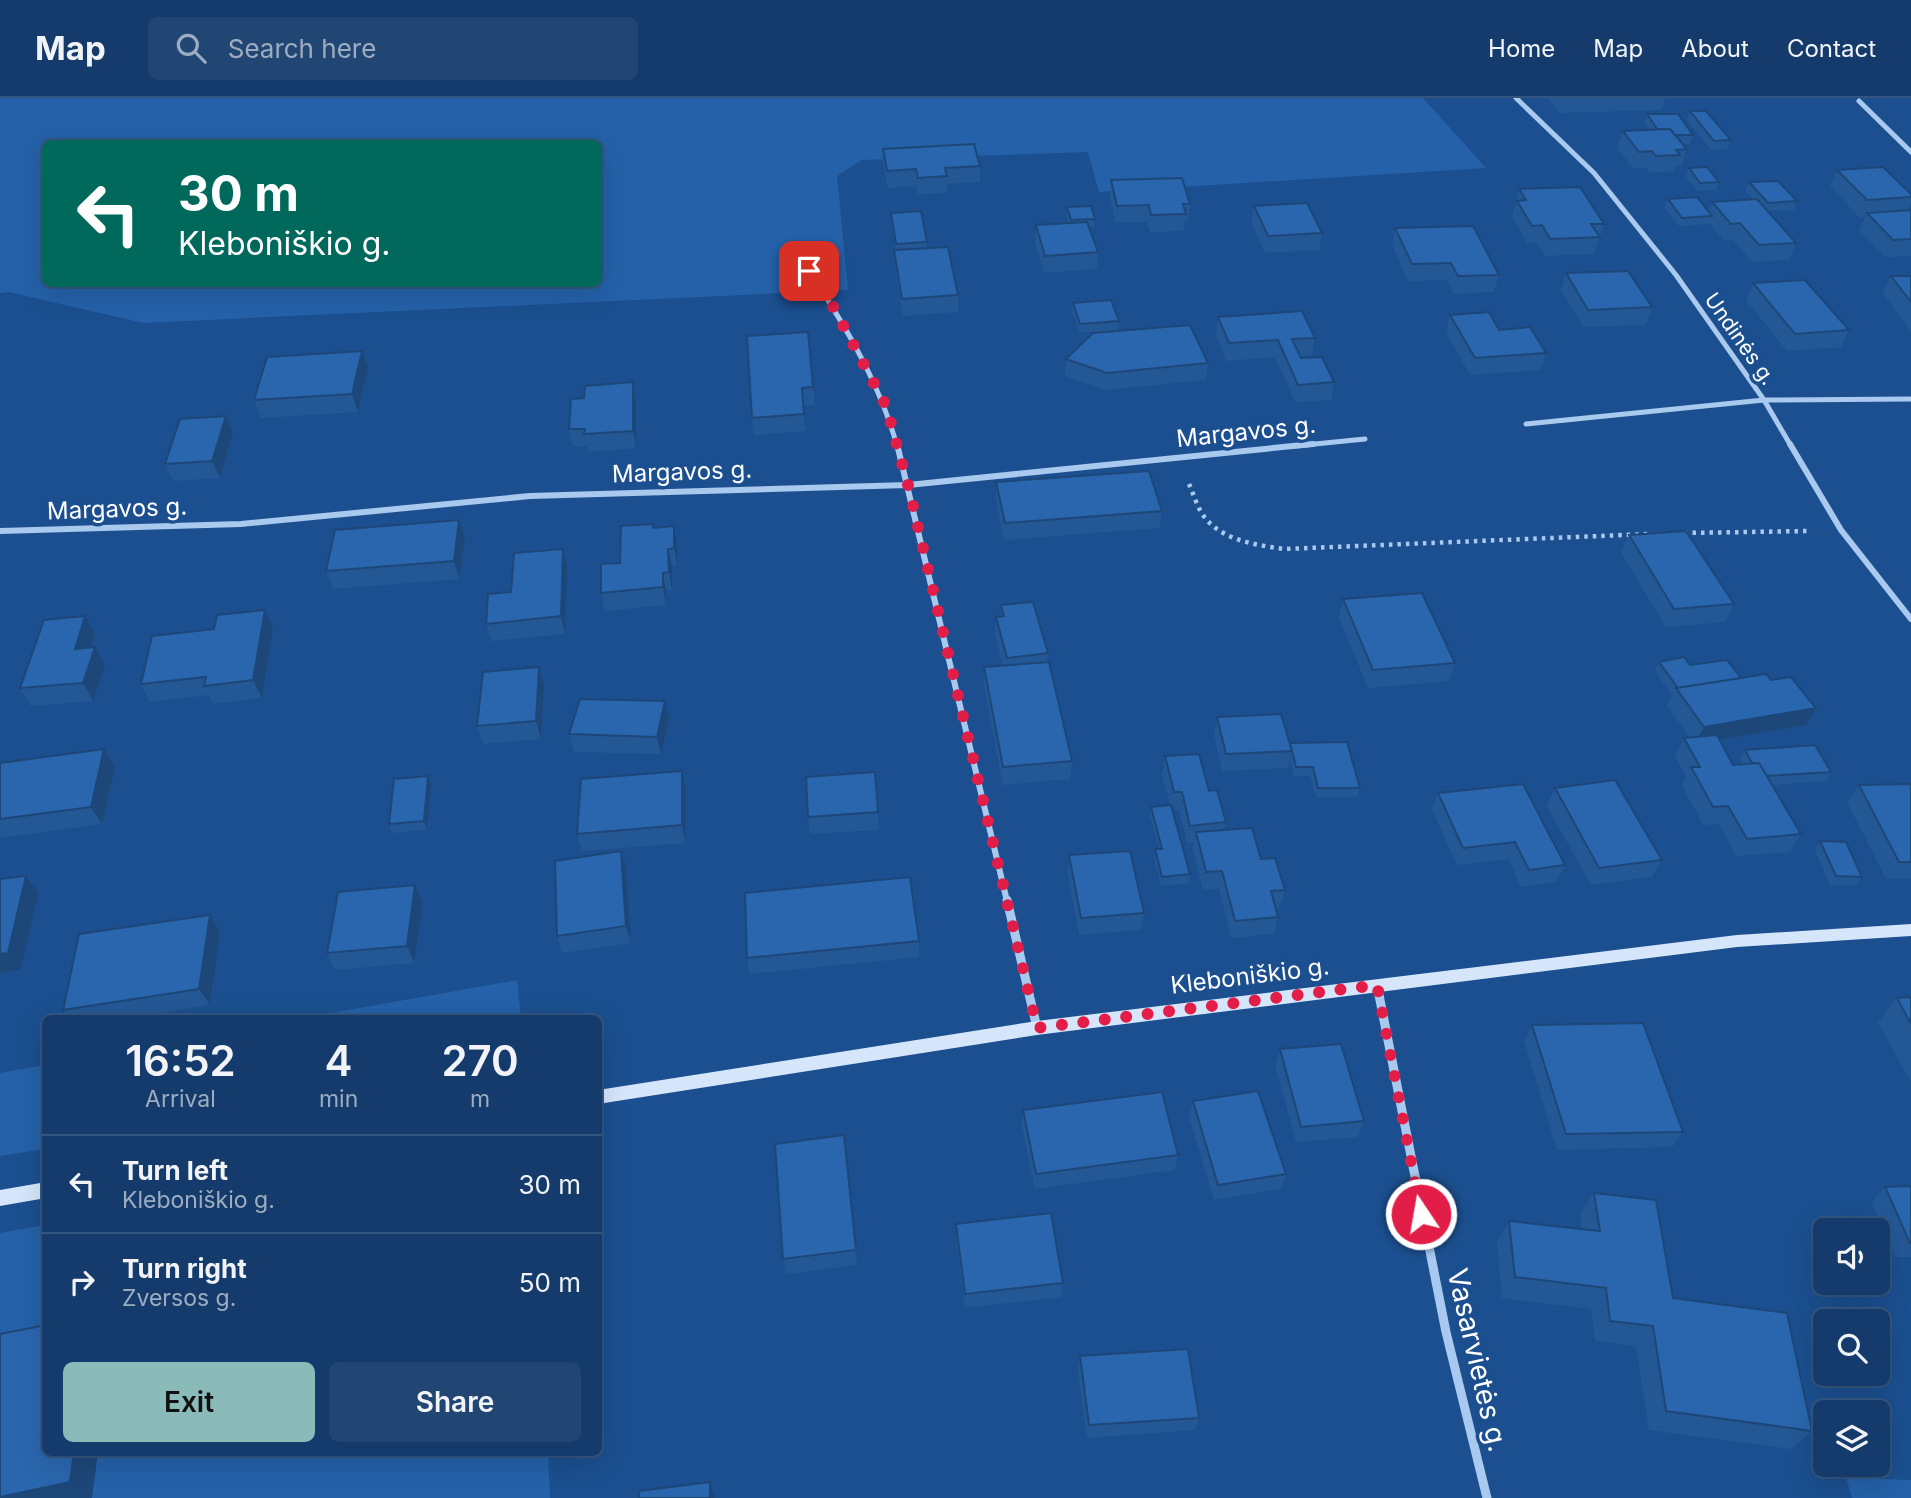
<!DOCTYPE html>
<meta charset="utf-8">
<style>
:root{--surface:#143b6b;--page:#214673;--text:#f1f3f6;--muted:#9dadc1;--line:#33557e;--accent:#8bbbb9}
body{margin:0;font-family:Inter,sans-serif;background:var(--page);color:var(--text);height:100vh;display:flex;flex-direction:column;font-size:26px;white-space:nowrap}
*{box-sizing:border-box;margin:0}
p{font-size:23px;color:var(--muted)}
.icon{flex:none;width:38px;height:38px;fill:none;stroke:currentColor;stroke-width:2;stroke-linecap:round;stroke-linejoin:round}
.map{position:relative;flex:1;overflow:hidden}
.details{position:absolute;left:42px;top:917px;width:560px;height:441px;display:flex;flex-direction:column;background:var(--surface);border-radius:10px;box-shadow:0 7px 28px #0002,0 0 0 2px var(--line)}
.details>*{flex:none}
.top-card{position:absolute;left:42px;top:42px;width:560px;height:147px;border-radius:10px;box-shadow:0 7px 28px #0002,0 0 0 2px var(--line);background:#00695c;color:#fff;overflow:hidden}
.buttons{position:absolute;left:1813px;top:1120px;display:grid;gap:14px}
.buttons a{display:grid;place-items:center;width:77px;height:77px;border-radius:10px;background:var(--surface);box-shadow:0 7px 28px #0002,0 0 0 2px var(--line);font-size:35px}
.pin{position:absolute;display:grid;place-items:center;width:60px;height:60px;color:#fff;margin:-30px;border-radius:14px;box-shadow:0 4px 10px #0006}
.me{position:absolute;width:77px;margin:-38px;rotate:348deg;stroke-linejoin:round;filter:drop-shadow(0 0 5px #0008)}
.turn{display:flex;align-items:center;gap:24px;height:147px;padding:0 21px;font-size:32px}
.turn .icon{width:91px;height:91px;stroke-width:2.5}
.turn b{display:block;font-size:49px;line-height:60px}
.eta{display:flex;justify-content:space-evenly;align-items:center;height:119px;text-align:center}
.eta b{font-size:42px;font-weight:600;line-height:49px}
.button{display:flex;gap:14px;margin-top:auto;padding:14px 21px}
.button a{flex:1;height:80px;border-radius:10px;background:var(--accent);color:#111;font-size:28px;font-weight:600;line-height:80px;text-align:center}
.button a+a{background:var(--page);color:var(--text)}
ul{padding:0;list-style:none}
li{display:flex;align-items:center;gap:21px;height:98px;padding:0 21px;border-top:2px solid var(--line)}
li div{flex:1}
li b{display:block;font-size:26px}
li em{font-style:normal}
header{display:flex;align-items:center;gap:42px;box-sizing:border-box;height:98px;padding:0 35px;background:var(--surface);border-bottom:2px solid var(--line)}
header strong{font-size:33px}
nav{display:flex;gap:38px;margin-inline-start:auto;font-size:24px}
.search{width:490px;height:63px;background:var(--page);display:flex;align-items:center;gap:18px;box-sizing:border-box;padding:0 24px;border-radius:10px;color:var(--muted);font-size:26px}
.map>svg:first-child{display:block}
.green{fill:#2461a8;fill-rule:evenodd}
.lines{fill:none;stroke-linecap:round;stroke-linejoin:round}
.path{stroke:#a9c9ee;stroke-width:4.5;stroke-dasharray:3.5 5;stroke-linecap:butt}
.street-far2{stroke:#a9c9ee;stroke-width:5}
.street-far1{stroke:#a9c9ee;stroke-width:6}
.street{stroke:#a9c9ee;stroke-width:9}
.secondary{fill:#d6e6fa;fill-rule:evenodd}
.wall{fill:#245895}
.shaded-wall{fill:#1d4779}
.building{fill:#2a66ad;stroke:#1d4779;stroke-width:2}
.route{stroke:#e11d48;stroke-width:12;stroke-dasharray:0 21.6}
.labels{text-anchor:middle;stroke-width:7;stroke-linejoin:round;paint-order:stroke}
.far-street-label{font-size:21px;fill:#fff;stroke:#1b4f8f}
.street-label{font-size:24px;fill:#fff;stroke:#1b4f8f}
.near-street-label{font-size:28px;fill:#fff;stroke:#1b4f8f}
</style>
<header>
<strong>Map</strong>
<div class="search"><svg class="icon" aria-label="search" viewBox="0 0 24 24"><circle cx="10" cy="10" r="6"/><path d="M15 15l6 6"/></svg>Search here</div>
<nav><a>Home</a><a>Map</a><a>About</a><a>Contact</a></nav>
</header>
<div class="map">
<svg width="1911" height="1400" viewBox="0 0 1911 1400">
<rect width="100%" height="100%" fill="#1b4f8f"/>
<!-- green -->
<path class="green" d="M0,0H1423L1486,70L1099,94L1088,54L862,62L837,78L848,192L143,225L9,194L0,195ZM46,46H598V186H46Z
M517,882L521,920H303Z
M45,967V1051L0,1058V975Z
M45,1127L46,1354L548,1355L550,1400H0V1135Z
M1846,1380L1911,1382V1400H1852Z"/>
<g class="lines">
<!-- path -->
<path class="path" d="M1189,386C1194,397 1198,412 1206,421C1225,443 1257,447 1284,451L1648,436
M1684,435L1809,433"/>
<!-- street-far2 -->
<path class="street-far2" d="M1516,0L1594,75L1676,177L1764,302L1791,348
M1859,3L1911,54
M798,156C838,216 878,279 897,348
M1526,326L1764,302L1911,301
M1295,348L1365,341"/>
<!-- street-far1 -->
<path class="street-far1" d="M897,346L1007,803
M1790,346L1841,432L1911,521
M0,433L241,426L530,398L908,387L1313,346"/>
<!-- street -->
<path class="street" d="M1007,802L1037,930
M1377,887L1446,1234L1487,1400"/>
<!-- secondary -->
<path class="secondary" d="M1911,826V838L1737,849L1037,937L598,1006V992L1037,923L1737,837Z
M46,1084V1100L0,1108V1092Z"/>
</g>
<!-- wall -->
<path class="wall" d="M1548,0H1665L1661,12L1560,15Z
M1690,13L1731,42L1727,51L1711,52L1687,22Z
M1647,16L1693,37L1690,46H1682L1687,51L1681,68H1676L1674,73L1650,75L1646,70H1633L1617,50L1623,33L1649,32L1644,24Z
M883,51L980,68V84L947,86V95L918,96L916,88L888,90L883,67Z
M1689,70L1719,84L1716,92L1697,93L1686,79Z
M1837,72L1911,96V105L1907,113L1911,112V158L1885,159L1859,132L1865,119H1859L1830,88Z
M1111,82L1190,106L1188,123H1185L1184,133L1150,134L1147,124H1115L1110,99Z
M1749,84L1797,103L1794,112L1768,113L1796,145L1789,162L1752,164L1733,142L1724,143L1709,125V126L1679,128L1664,110L1668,101L1708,114L1712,104L1753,101L1745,93Z
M1519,91L1604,126L1594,156L1545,158L1536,144L1527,145L1512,119Z
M1254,108L1322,135L1319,152L1265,155L1251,125Z
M1067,109L1095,121L1094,129L1089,130L1098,154L1097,171L1044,175L1035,144L1036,127L1069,125L1067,118Z
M891,115L927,144V150L958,197V214L903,218L895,169L894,152H896L891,123Z
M1395,130L1499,177L1494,194L1453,196L1447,182L1408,183L1392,147Z
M1566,175L1652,209L1646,227L1583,229L1561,192Z
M1891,178H1911V233L1883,195Z
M1753,185L1849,232L1841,249L1787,253L1746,202Z
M1073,205L1119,223L1118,232L1080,235L1072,214Z
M1450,217L1499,232L1546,255L1541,272L1470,277L1446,234Z
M1218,219L1315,240L1312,257L1300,258L1301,260L1334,284L1331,302L1295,304L1275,259L1226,263L1216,236Z
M808,234L815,307L803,308L805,333L754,337L752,320Z
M1066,261L1208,265L1206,282L1105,292L1065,278Z
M368,270L358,314L261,320L254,302Z
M633,284L636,301V350L588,354L587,348L573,349L569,331L584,300Z
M226,318L233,335L220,380L173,383L165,366Z
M996,384L1162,413L1160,430L1004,442L996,401Z
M459,422L465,440L459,481L333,491L326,473Z
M653,426V429L677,445V468H672V492H666V507L605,513L601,495L620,465Z
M1629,437L1734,506L1725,524L1666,529L1621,455Z
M567,468L565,536L491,543L486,526L511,494Z
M1343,501L1455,565L1449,583L1368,590L1339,519Z
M1001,507L1048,555L1047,564L1072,663L1070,681L1003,687L984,587V569L1003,568L995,536L996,519L1001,518Z
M265,512L273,530L262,600L213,606L209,597L150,604L141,586L214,531Z
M95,536L91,549L105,567L93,603L31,608L20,590Z
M1659,564L1741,580L1806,627L1719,642L1733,667L1743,666L1740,661L1745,652L1831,674L1826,683L1772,687L1801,736L1790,754L1736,758L1719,726L1703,727L1682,687L1686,679L1675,657L1684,640L1690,639L1667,608L1672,597L1655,573Z
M544,587L541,641L483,646L477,628Z
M1217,619L1290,647L1360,690L1357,699H1316L1310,678H1294L1290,660L1288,670L1222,673L1214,637Z
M669,621L661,656L574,654L569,636Z
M104,651L115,669L102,726L0,740V665Z
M1165,658L1209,693L1226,724L1224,732L1261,761L1285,792L1280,809H1275L1278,819L1274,836L1231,840L1219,790L1203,792L1193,752L1194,744L1187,745L1179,711L1172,712L1190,776L1189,785L1161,788L1154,760L1155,751H1159L1150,718L1151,709L1170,707L1162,676Z
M682,673L686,690L685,745L582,753L577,736Z
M875,674L879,732L810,736L808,719Z
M428,678L431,686L427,732L392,735L389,726Z
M1911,686V781H1886L1847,704L1859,687Z
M1555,690L1662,762L1652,779L1591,787L1547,708Z
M1438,695L1565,767L1557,784L1521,789L1508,761L1457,767L1432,712Z
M1820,743L1862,779L1856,787H1830L1815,752Z
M1069,757L1144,815L1141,832L1079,837L1068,775Z
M626,770L631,845L562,855L557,838Z
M415,787L423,804L414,865L335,872L327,855Z
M220,834L210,907L128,920H69L63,912Z
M919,843V859L750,876L747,860Z
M1911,899V985L1878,924L1897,900Z
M1532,927L1683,1034L1672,1049L1557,1052L1524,943Z
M1280,951L1364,1023L1358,1039L1296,1044L1275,967Z
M1193,1003L1286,1076L1281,1091L1214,1102L1189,1019Z
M1023,1012L1178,1057L1175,1072L1035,1091L1022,1028Z
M844,1037L857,1167L786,1176L783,1161Z
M1911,1088V1159H1895L1871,1104L1885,1089Z
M1594,1095L1673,1200L1812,1333L1791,1351L1649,1332L1636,1248L1595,1243L1591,1211L1502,1200L1497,1144L1509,1123L1582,1131L1580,1116Z
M956,1126L1063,1185L1061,1199L965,1210L956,1140Z
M1080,1258L1199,1320L1195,1332L1087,1340L1078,1272Z"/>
<!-- shaded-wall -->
<path class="shaded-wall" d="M362,253L368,270L358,314L352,296Z
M633,284L636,301V350L633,333Z
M226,318L233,335L220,380L212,363Z
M459,422L465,440L459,481L454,463Z
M674,428L677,445V468L674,450Z
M563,451L567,468L565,536L561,518Z
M668,451L672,468V492L669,474Z
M663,475L666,492V507L663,489Z
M265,512L273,530L262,600L253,582Z
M85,518L95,536L85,568L75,551Z
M95,549L105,567L93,603L83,585Z
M539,569L544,587L541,641L536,623Z
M665,603L669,621L661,656L657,639Z
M1816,610L1806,627L1695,646L1704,629Z
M104,651L115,669L102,726L91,709Z
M682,673L686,690L685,745L682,727Z
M428,678L431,686L427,732L424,723Z
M621,753L626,770L631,845L626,828Z
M26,778L38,795L21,871L0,875V856Z
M415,787L423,804L414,865L407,848Z
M210,817L220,834L210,907L199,891Z
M74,1354H98L92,1400H0V1399Z
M710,1384L714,1396L715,1400H710Z"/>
<!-- building -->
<path class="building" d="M1690,13H1706L1731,42L1714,43Z
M1647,16H1678L1693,37H1675L1670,31H1657Z
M1670,31L1687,51L1676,52L1680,57L1656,58L1652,53L1639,54L1623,33Z
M974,46L980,68L945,70L947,78L918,80L916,71L887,73L883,51Z
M1707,69L1719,84L1700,85L1689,70Z
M1883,69L1911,96V99L1867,102L1837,72Z
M1182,80L1190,106H1183L1186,116L1151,117L1149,107L1117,108L1111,82Z
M1778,83L1797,103L1768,105L1749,84Z
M1580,89L1604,126H1591L1600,139L1550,141L1542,127L1532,128L1517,103L1526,102L1519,91Z
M1697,99L1712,118L1682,120L1668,101Z
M1757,101L1796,145L1759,147L1740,125L1731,126L1712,104Z
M1307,105L1322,135L1268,138L1254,108Z
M1091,108L1095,121L1071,122L1067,109Z
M1911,112V141L1893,142L1867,115Z
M921,113L927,144L896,146L891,115Z
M1087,124L1098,154L1045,158L1036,127Z
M1473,128L1499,177L1458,178L1451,165L1412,166L1395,130Z
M948,149L958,197L902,201L894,152Z
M1628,173L1652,209L1588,212L1566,175Z
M1891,178H1911V204Z
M1805,182L1849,232L1795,236L1753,185Z
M1111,202L1119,223L1080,226L1073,205Z
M1302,213L1315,240L1292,241L1301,260L1322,259L1334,284L1298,287L1278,242L1229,245L1218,219Z
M1489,214L1499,232L1530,229L1546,255L1475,260L1450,217Z
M1190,227L1208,265L1107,275L1066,261L1093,235Z
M808,234L813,289L802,290L804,316L752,320L747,238Z
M362,253L352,296L254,302L267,259Z
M633,284V333L584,336L585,331H569L571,301L584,300L585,288Z
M226,318L212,363L165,366L180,321Z
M1149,373L1162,413L1005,425L996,384Z
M459,422L454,463L326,473L335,432Z
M653,426V430L674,428V450L668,451L669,474L663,475V489L601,495V466L620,465L621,428Z
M1686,433L1734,506L1674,511L1629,437Z
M563,451L561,518L486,526L488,496L511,494L514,455Z
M1422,495L1455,565L1373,572L1343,501Z
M1033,504L1048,555L1007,560L996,519L1004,518L1001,507Z
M265,512L253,582L204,588L206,579L141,586L152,538L214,531L217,517Z
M85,518L75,551L95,549L83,585L20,590L44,522Z
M1684,559L1690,567L1727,562L1741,580L1678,590L1659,564Z
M1049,564L1072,663L1003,669L984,569Z
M539,569L536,623L477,628L483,574Z
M1766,576L1771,582L1791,579L1816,610L1704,629L1676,590Z
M580,601L665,603L657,639L569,636Z
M1281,616L1292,653L1226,656L1217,619Z
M1717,637L1733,667L1759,665L1801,736L1747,741L1728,708L1713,709L1691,669H1700L1684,640Z
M1347,644L1360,690H1318L1313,669H1296L1290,645Z
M1815,647L1831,674L1767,678L1759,665H1752L1745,652Z
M104,651L91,709L0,721V665Z
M1199,656L1209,693L1217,692L1226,724L1190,728L1182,694H1174L1165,658Z
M682,673V727L577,736L581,681Z
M875,674L878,714L808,719L806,679Z
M428,678L424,723L389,726L394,681Z
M1615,682L1662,762L1599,770L1555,690Z
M1523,686L1565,767L1529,772L1515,744L1463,750L1438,695Z
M1911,686V764H1899L1859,687Z
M1171,707L1190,776L1162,779L1155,751H1162L1151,709Z
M1252,730L1261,761L1275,760L1285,792L1271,793L1278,819L1235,823L1222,773L1206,774L1196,734Z
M1820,743L1846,744L1862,779L1836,778Z
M621,753L626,828L557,838L555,763Z
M1130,753L1144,815L1081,820L1069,757Z
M26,778L8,855L0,856V781Z
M910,779L919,843L747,860L745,795Z
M415,787L407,848L327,855L338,794Z
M210,817L199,891L63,912L79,836Z
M1911,899V926L1897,900Z
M1643,925L1683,1034L1566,1036L1532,927Z
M1341,946L1364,1023L1301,1029L1280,951Z
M1258,993L1286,1076L1218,1087L1193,1003Z
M1162,994L1178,1057L1036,1076L1023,1012Z
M844,1037L856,1152L783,1161L775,1046Z
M1911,1088V1145H1910L1885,1089Z
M1594,1095L1656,1102L1673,1200L1787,1215L1812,1333L1666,1313L1653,1228L1610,1223L1606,1190L1515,1179L1509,1123L1600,1133Z
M1051,1115L1063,1185L965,1196L956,1126Z
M46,1227V1354H74L70,1384L0,1399V1236Z
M1188,1251L1199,1320L1089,1327L1080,1258Z
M710,1384V1400H639V1393Z"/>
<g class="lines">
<!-- route -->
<path class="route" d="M809,173L831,205L886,308L908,387L1037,930L1377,887L1421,1116"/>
</g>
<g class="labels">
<!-- far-street labels -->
<g class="far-street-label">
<text transform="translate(1740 241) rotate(55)" y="7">Undinės g.</text>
</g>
<!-- street labels -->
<g class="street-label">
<text transform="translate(1246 334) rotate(-6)" y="8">Margavos g.</text>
<text transform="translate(682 374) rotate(-2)" y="8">Margavos g.</text>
<text transform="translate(117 411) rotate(-2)" y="8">Margavos g.</text>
<text transform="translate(1250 878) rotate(-7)" y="8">Kleboniškio g.</text>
</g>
<!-- near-street labels -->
<g class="near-street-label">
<text transform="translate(1478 1262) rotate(77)" y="10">Vasarvietės g.</text>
</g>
</g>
</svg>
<div class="buttons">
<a><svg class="icon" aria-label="sound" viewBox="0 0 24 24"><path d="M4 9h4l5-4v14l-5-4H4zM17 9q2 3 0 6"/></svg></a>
<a><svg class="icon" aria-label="search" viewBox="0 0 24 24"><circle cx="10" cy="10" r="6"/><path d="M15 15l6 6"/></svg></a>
<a><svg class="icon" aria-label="layers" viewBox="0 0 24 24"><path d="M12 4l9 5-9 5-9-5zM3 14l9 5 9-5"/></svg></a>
</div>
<div class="pin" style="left:809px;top:173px;background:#d93025"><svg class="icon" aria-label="arrive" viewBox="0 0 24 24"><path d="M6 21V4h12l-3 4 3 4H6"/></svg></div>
<svg class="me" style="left:1421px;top:1116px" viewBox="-20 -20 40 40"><circle r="17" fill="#e11d48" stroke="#fff" stroke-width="3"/><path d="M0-11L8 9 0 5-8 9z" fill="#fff"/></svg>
<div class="top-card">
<div class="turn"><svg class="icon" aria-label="left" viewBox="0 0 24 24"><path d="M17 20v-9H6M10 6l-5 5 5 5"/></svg><div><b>30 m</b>Kleboniškio g.</div></div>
</div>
<section class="details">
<div class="eta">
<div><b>16:52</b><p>Arrival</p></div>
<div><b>4</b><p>min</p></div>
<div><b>270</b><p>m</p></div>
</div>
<ul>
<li><svg class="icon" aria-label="left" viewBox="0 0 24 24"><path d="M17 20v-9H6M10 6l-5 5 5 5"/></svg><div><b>Turn left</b><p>Kleboniškio g.</p></div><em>30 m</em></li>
<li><svg class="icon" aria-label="right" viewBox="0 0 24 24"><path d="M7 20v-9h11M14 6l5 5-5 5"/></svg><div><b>Turn right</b><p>Zversos g.</p></div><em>50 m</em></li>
</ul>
<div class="button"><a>Exit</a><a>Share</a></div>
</section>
</div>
